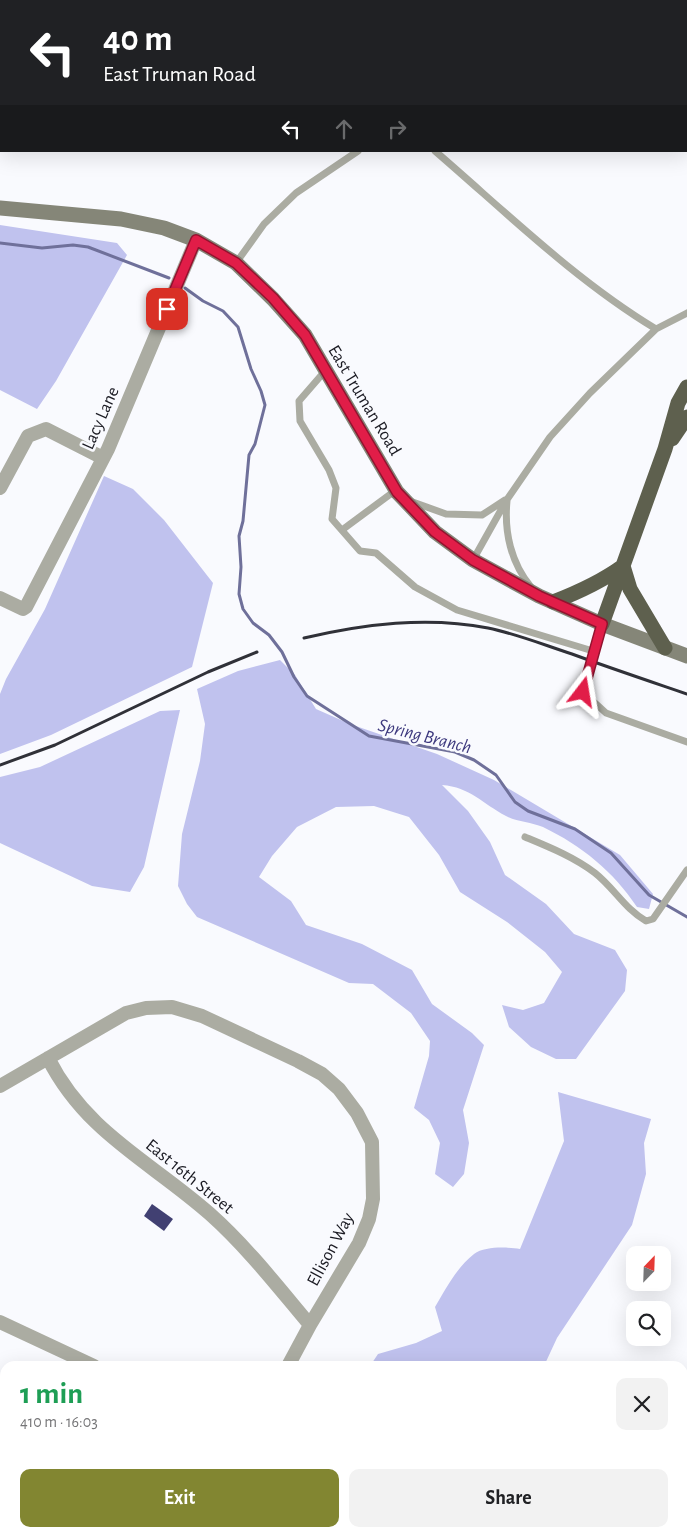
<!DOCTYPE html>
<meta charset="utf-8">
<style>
:root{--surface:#fff;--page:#f2f2f2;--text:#202124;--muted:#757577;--accent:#828631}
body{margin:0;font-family:"Alegreya Sans",sans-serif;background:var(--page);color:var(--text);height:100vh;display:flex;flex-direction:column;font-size:19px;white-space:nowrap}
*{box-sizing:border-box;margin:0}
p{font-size:16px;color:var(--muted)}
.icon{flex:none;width:28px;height:28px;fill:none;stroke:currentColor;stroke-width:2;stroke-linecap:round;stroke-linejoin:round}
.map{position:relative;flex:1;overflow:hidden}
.drawer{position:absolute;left:0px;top:1361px;width:688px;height:176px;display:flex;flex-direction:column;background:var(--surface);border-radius:15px 15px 0 0;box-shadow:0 5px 20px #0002}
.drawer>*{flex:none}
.hud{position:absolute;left:0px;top:0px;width:688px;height:152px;box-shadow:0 5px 20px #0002;background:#202124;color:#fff;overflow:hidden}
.needle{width:32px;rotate:23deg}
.fabs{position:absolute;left:626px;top:1246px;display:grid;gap:10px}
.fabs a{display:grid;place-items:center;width:45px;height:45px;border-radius:10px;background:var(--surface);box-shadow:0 5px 20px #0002;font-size:25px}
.pin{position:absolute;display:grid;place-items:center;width:42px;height:42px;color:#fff;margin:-21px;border-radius:10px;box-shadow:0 2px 8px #0006}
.me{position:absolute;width:55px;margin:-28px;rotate:14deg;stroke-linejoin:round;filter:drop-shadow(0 0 4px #0008)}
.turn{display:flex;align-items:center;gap:18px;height:105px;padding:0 20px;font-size:22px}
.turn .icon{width:65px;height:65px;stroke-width:2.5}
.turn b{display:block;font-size:35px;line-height:42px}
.lanes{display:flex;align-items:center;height:48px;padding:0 20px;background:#0003;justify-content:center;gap:25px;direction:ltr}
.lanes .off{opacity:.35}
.round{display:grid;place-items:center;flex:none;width:52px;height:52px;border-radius:10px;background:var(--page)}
.head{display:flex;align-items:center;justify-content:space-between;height:85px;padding:0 20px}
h1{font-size:30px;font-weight:700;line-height:38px;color:#1e9e55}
.action{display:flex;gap:10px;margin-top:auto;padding:10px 20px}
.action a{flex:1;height:58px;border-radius:10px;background:var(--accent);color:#fff;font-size:20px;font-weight:700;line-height:58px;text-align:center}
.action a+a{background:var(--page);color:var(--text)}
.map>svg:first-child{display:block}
.green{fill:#c0c2ee}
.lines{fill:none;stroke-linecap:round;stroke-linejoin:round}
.stream{stroke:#6f709a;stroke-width:3}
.building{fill:#414072}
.service{stroke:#abaca2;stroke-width:7}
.minor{stroke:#abaca2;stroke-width:14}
.secondary{stroke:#858678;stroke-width:15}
.trunk{stroke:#5e604e;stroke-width:15}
.rail{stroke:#303138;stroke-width:3}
.route-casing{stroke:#92132f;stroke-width:12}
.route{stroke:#e11d48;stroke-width:9}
.labels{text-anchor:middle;stroke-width:5;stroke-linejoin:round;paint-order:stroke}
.street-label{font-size:18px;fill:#1a1a22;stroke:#f9fafe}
.water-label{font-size:19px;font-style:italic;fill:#3e3a7f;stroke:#f9fafe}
</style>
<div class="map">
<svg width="687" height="1537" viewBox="0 0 687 1537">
<rect width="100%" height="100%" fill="#f9fafe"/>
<!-- green -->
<path class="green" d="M0,225L117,243L127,255L56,381L37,409L0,390Z
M104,476L133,489L164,520L213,583L192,667L51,735L0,754V694L6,679L45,609Z
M280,660L295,675L316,709L350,724L437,754L494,780L620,855L653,894L649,909L637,907C613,871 582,846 543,827C531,822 517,822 506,816C483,804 470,787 442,785L468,811L490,842L505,875L546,904L574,934L615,950L627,970L625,991L576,1059H556L531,1047L509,1027L502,1005L523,1010L544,1003L562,972L545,952L507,922L460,892L439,855L409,817L374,806L336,807L297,827L272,856L259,877L291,901L306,925L362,944L412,970L432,1004L472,1033L484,1045L463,1110L469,1143L464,1174L453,1187L435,1174L440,1143L429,1120L414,1108L429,1056L430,1041L411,1013L373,984L349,983L197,917L187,904L178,886L182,834L200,761L205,724L197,689L238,671Z
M180,710L144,867L130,892L92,886L0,843V777L40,767L160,711Z
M558,1092L651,1119L644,1143L646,1174L632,1225L557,1338L544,1366H370L378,1354L416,1343L442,1331L435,1307C445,1290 457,1267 474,1254C485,1246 507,1247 520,1249L564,1141Z
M334,1533V1532L536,1533L534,1537H335Z"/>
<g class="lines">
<!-- stream -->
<path class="stream" d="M0,243L42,248L73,245L88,247L169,278
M185,288L203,301L223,311L238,327L251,369L261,391L265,405L255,444L249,455L243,521L239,536L241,567L239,594L243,609L253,623L269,635L282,652L294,677L307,696L369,736L455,752L474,760L496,775L515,802L528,811L575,829L611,853L649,895L687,917"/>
</g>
<!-- building -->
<path class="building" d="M152,1204L173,1219L164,1231L144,1216Z"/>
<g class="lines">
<!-- service -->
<path class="service" d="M435,151C507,213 575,280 656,329
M236,263L264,224L296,193L358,151
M325,371L299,401L300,421L329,470L336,488L332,519L360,551L376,553L415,587L457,610L593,651
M410,501L446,514L482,515L505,500
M507,501C504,532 511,563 531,587
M342,530L396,490
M473,560L506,501L550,437L590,393L656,329L687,313
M602,624L583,692L606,713L687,742
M525,837C549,847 574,857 595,873C614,888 625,909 646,921L653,919L687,870"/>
<!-- minor -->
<path class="minor" d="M0,488L28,436L46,429L103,458
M0,598L23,609L26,607L108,449L196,240
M48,1058C86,1133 150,1161 210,1214C247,1247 278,1287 310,1325
M0,1086L126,1013L146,1008L172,1007L202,1016L298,1061L322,1074L339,1089L357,1113L372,1142L373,1199L369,1219L359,1243L310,1325L288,1366
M0,1322L94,1366
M257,1537V1532"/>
<!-- secondary -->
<path class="secondary" d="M0,208L121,219L164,228L196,240L236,263L273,299L305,335L397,492L435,532L473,560L539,596L602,624L687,656"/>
<!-- trunk -->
<path class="trunk" d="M672,439L687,417
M553,602C579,592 601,582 623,566L630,589L665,648
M602,624L665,449L678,403L687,387
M683,1537L687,1525"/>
<!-- rail -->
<path class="rail" d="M304,638C364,624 427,616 488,628C517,634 544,645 572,654C610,668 649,681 687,694
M0,765L55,745L208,672L257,652"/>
</g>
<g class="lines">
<!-- route casing -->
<g class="route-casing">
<path id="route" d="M167,309L196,240L236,263L273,298L305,335L397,492L435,532L473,560L539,596L602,624L583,692"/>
</g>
<!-- route -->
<use href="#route" class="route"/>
</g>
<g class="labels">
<!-- street labels -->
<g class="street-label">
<text transform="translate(365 400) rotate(59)" y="6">East Truman Road</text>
<text transform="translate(100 418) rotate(-66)" y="6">Lacy Lane</text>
<text transform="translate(190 1176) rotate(39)" y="6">East 16th Street</text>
<text transform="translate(330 1249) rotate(-62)" y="6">Ellison Way</text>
</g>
<!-- water labels -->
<g class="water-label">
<text transform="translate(425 735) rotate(14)" y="7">Spring Branch</text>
</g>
</g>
</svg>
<div class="fabs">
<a><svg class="needle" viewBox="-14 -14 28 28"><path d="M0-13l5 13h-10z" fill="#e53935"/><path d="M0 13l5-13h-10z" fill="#757577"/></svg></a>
<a><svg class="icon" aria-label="search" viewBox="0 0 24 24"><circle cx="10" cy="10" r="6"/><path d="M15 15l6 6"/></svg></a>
</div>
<div class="pin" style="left:167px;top:309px;background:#d93025"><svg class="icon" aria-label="arrive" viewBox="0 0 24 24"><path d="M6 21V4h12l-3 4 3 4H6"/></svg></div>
<svg class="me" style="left:583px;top:692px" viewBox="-20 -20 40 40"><path d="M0-17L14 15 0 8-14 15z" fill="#e11d48" stroke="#fff" stroke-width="4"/></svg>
<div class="hud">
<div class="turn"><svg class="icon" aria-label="left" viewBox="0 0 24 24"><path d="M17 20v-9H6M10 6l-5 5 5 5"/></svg><div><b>40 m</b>East Truman Road</div></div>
<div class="lanes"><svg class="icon" aria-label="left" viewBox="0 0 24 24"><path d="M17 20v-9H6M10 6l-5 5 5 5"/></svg><svg class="icon off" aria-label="ahead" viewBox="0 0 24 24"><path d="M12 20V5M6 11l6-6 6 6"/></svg><svg class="icon off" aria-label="right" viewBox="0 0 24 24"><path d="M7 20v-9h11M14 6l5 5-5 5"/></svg></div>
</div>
<section class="drawer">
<div class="head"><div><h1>1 min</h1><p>410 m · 16:03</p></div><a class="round"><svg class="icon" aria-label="close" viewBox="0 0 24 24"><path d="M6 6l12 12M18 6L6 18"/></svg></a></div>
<div class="action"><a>Exit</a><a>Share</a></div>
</section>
</div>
